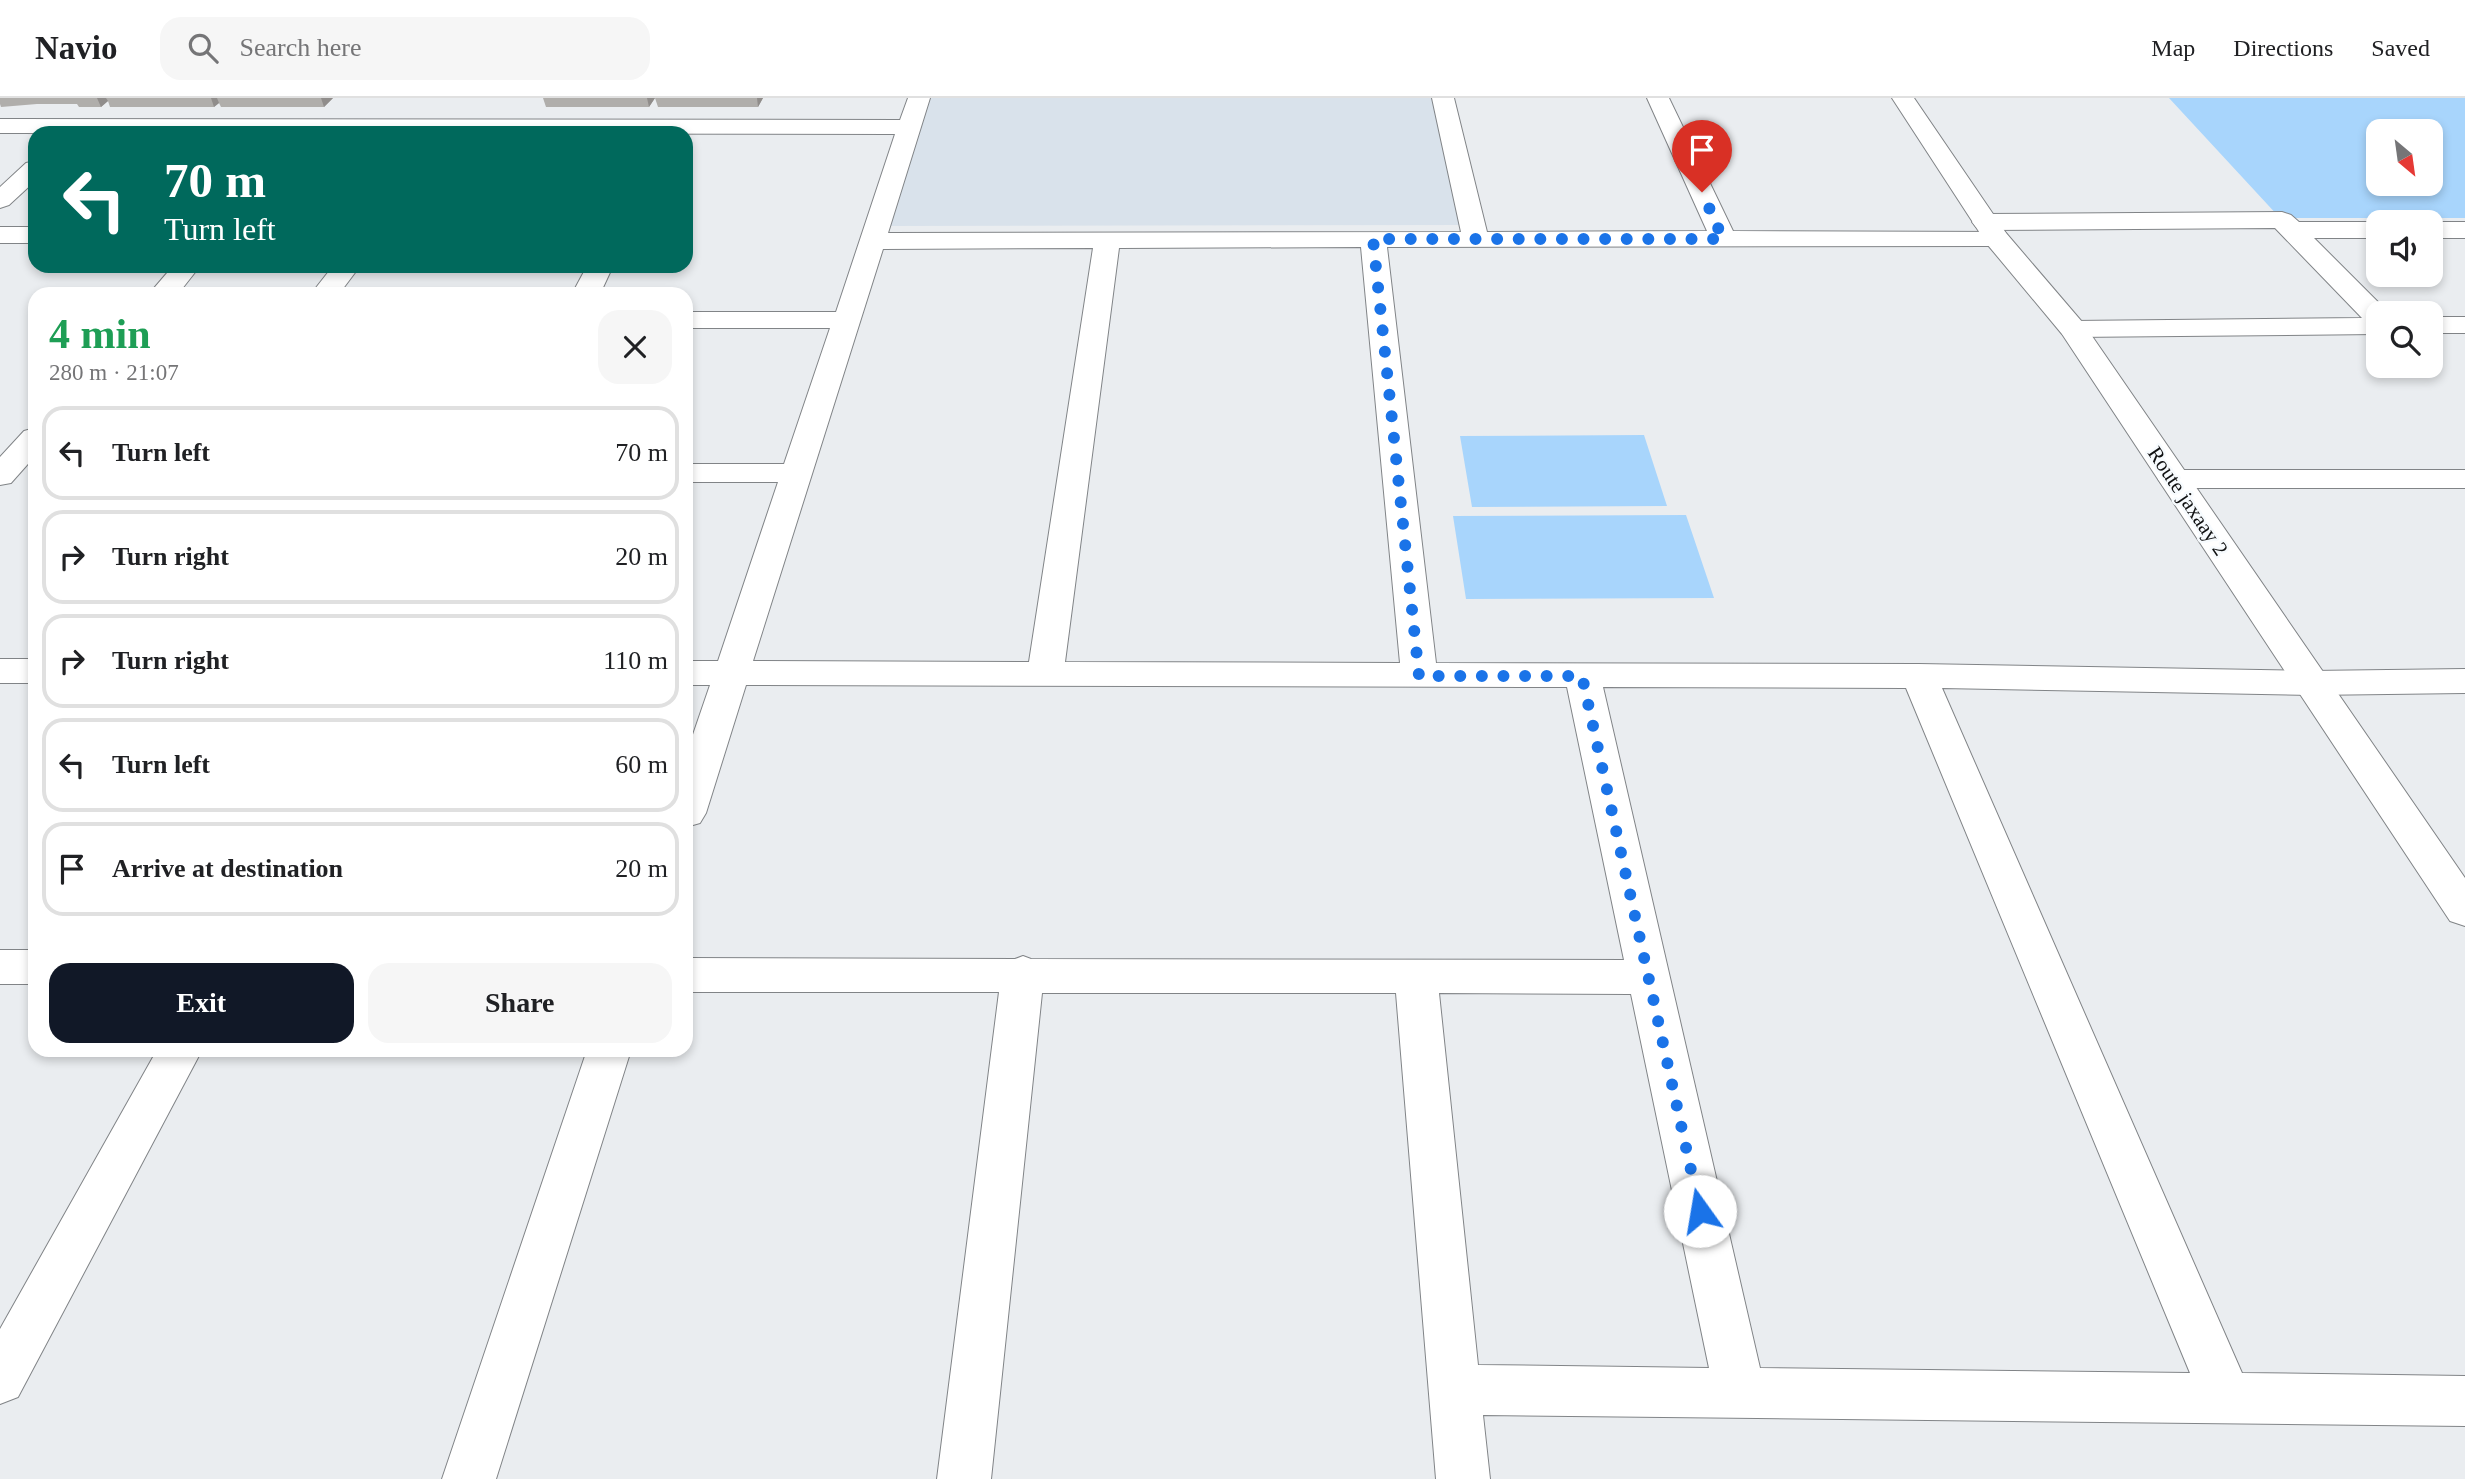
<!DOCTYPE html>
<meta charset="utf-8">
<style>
:root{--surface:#fff;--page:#f6f6f6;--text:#202124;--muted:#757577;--line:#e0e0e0;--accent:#111827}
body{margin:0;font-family:Georgia,serif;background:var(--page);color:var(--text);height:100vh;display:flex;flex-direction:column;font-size:26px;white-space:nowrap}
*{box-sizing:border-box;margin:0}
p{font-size:23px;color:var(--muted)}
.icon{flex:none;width:38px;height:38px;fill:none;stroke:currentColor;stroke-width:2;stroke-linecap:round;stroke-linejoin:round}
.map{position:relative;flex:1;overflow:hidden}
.sheet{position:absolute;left:28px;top:189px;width:665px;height:770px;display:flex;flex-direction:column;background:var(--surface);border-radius:21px;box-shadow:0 4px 10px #0003}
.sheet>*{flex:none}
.banner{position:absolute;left:28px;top:28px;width:665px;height:147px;border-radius:21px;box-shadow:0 4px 10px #0003;background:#00695c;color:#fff;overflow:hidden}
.needle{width:46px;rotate:151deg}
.tools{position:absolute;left:2366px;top:21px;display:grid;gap:14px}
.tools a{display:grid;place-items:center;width:77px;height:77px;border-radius:14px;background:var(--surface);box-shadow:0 4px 10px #0003;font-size:35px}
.pin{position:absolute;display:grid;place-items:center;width:60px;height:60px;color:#fff;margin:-72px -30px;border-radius:50% 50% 50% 0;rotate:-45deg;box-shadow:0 0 7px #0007}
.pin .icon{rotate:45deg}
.me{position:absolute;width:77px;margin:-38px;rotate:347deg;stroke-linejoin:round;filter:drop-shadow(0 0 5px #0008)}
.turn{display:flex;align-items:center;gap:24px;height:147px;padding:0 21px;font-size:32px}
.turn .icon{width:91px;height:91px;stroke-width:2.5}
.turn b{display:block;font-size:49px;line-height:60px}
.round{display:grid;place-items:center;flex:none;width:74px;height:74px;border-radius:21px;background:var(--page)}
.overview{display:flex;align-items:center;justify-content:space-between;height:119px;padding:0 21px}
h1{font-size:42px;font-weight:600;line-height:52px;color:#1e9e55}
.action{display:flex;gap:14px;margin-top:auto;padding:14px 21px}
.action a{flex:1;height:80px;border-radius:21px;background:var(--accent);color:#fff;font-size:28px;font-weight:600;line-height:80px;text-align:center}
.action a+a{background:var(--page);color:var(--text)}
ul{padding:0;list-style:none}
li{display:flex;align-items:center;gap:21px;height:94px;margin:0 14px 10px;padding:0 7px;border:4px solid var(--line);border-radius:21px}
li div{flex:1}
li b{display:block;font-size:26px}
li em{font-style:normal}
header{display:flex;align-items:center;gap:42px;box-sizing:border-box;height:98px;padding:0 35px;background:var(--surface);border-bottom:2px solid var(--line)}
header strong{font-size:33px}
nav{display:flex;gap:38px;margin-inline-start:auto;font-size:24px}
.search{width:490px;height:63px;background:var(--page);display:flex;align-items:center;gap:18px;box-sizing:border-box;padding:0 24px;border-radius:21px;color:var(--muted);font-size:26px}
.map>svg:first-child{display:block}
.built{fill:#d9e2eb}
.green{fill:#a8d5fc;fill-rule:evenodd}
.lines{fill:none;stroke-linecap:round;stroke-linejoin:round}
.minor-casing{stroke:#818487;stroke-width:2}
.tertiary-casing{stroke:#818487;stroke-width:2}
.minor{fill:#fff;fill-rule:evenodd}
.tertiary{fill:#fff;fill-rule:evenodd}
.wall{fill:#b0aeab}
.shaded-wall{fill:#908d8b}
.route{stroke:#1a73e8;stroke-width:12;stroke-dasharray:0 21.6}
.labels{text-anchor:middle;stroke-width:5;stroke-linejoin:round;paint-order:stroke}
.street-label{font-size:21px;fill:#101112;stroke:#f7fbfe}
</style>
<header>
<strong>Navio</strong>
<div class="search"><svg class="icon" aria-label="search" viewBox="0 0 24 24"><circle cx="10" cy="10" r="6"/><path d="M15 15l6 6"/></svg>Search here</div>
<nav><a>Map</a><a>Directions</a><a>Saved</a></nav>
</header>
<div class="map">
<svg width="2465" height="1381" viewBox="0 0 2465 1381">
<rect width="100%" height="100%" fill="#eaedf0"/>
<!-- built -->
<path class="built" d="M928,0H1438L1463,127L889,128Z"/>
<!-- green -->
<path class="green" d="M2169,0H2465V120H2280ZM2378,33H2431V86H2378Z
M1644,337L1667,408L1472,409L1460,338Z
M1686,417L1714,500L1466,501L1453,418Z"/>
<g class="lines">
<!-- minor casing -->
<g class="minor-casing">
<path id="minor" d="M908,0H930L888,135L1461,134L1432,0H1454L1487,134L1707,133L1647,0H1669L1733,133L2005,134L2009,140L2005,146L1996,148L1387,149L1436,565L1919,566L2311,573L2465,571V595L2311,597L1942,590L2242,1275L2465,1278V1328L1483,1317L1490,1381H1436L1396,895H1042L991,1381H937L999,894H686V860L1015,861L1023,858L1031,861L1624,862L1567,589L746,587L706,715L700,725L686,729V657L710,587H686V563H718L778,384H686V366H784L830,230H686V214H836L895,36L0,35V21L900,22ZM1361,149L1400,565L1065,564L1119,150ZM1093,150L1029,564L753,563L883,151ZM1603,589L1906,590L2190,1275L1760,1270ZM1439,895L1631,896L1709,1270L1478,1267Z
M35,63V83L9,107L0,110V89L26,65Z
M2282,114L2291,117L2299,124H2378V140H2314L2389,215H2378V236L2073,239L2063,237L2059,231L2063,225L2073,223L2362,220L2275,130L1985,132L1976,129L1972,124L1976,119L1985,116Z
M2431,124H2465V140H2431Z
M0,129H35V145H0Z
M173,168H200L178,196H149Z
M333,168H360L339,196H311Z
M587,168H613L600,196H572Z
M2431,219H2465V235H2431Z
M35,330V358L11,385L0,387V359L24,333Z
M2174,372H2465V390H2174L2163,388L2158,381L2163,374Z
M0,561H35V585H0Z
M0,852H35V886H0Z
M157,952H202L18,1299L0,1306V1231Z
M587,952H631L496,1381H442Z"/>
</g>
<!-- tertiary casing -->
<g class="tertiary-casing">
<path id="tertiary" d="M1892,0H1914L2006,135L2083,225L2465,780V828L2450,823L2062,236L1987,146Z"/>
</g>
<!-- minor -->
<use href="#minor" class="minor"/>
<!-- tertiary -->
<use href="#tertiary" class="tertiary"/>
</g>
<!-- wall -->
<path class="wall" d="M0,0H333L324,9H221L219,5L214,9H110L108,3L101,9H79L77,6H37L1,9L0,6Z
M543,0H655L649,9H546Z
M655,0H763L758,9H658Z"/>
<!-- shaded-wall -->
<path class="shaded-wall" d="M97,0H106L108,3L101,9Z
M211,0H217L219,5L214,9Z
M321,0H333L324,9Z
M647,0H655L649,9Z
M757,0H763L758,9Z"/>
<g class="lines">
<!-- route -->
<path class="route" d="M1700,1113L1582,578H1419L1373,141H1723L1702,94"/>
</g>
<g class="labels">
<!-- street labels -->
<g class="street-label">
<text transform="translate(2188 403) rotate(56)" y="7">Route jaxaay 2</text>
</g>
</g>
</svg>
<div class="tools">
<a><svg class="needle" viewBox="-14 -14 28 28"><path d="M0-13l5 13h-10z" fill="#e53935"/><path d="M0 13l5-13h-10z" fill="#757577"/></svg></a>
<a><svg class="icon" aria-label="sound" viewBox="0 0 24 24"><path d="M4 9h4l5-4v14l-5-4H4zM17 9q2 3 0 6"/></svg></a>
<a><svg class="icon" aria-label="search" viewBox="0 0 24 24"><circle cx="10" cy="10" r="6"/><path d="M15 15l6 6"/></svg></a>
</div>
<div class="pin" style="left:1702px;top:94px;background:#d93025"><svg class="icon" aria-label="arrive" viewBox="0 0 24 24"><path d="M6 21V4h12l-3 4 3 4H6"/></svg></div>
<svg class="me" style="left:1700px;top:1113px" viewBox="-20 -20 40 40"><circle r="19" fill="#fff"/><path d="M0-13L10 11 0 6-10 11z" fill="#1a73e8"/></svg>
<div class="banner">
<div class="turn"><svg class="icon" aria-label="left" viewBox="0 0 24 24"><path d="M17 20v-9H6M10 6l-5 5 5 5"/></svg><div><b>70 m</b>Turn left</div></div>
</div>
<section class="sheet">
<div class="overview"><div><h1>4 min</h1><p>280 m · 21:07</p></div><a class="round"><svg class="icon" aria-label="close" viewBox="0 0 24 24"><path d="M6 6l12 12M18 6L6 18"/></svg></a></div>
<ul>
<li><svg class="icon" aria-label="left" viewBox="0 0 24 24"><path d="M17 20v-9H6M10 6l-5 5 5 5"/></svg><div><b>Turn left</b></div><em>70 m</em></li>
<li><svg class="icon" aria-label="right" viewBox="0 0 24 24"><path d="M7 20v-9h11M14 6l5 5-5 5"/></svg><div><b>Turn right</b></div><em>20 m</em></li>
<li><svg class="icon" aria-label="right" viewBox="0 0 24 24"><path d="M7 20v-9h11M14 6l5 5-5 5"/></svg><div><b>Turn right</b></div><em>110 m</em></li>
<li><svg class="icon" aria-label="left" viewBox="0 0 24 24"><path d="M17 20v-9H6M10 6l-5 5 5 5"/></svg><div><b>Turn left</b></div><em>60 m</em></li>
<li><svg class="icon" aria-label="arrive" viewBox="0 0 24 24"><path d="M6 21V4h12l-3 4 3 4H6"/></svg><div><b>Arrive at destination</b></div><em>20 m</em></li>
</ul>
<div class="action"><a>Exit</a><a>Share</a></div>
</section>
</div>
